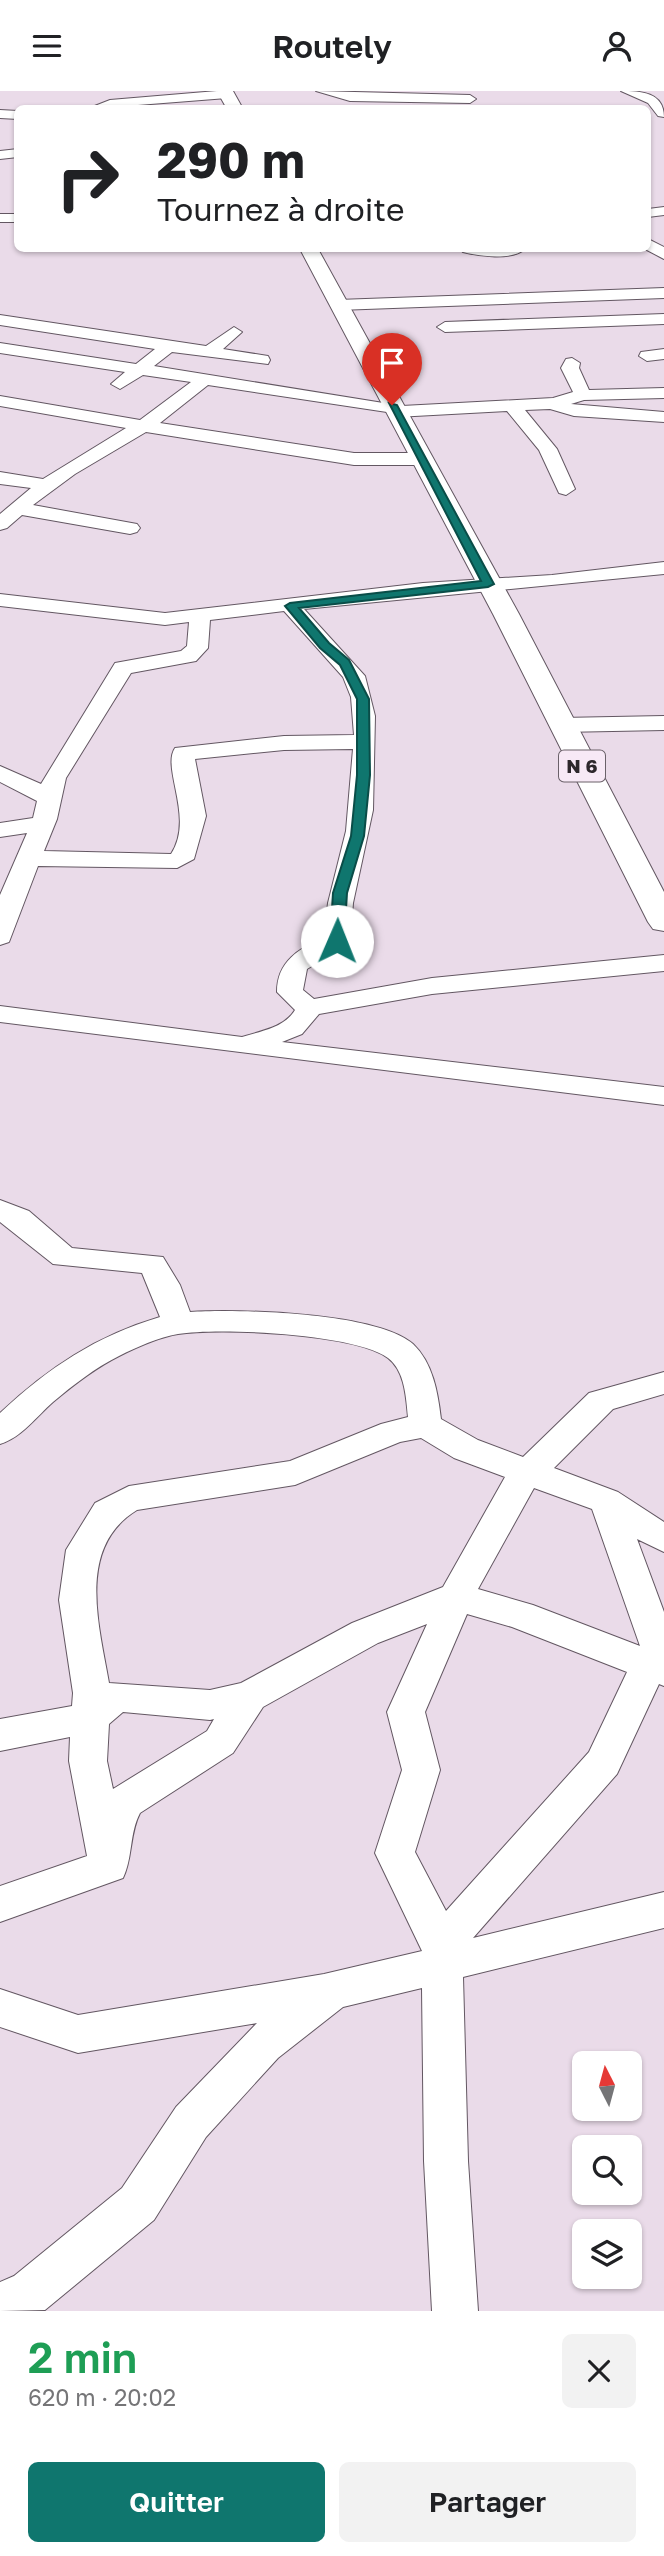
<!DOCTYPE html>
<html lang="fr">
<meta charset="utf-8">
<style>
:root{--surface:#fff;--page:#f2f2f2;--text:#202124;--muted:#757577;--accent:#0f766e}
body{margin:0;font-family:"Golos Text",sans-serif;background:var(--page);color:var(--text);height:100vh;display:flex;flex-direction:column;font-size:26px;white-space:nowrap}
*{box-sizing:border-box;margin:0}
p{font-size:23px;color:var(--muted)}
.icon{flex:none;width:38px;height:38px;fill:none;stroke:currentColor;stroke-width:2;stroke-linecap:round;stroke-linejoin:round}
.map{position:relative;height:2220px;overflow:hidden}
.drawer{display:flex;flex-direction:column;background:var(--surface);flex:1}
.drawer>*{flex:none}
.guide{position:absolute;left:14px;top:14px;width:637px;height:147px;border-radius:10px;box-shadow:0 2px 5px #0004;background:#fff;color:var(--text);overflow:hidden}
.needle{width:46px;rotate:354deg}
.buttons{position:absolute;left:572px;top:1960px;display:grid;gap:14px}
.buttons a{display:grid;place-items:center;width:70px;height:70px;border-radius:10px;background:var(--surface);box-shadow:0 2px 5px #0004;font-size:35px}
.pin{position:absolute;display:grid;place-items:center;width:60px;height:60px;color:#fff;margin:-72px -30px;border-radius:50% 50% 50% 0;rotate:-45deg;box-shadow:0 0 7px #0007}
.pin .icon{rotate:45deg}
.me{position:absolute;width:77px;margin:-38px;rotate:1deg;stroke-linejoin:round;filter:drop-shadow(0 0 5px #0008)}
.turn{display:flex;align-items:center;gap:24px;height:147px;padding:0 28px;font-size:32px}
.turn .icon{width:91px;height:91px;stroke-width:2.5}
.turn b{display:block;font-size:49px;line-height:60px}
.round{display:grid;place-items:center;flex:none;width:74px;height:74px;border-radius:10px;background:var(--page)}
.headline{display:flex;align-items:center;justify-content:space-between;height:119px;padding:0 28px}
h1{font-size:42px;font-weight:600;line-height:52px;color:#1e9e55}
.action{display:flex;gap:14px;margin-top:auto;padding:14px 28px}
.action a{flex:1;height:80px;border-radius:10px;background:var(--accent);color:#fff;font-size:28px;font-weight:600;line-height:80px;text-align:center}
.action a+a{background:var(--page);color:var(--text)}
header{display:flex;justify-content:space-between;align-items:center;height:91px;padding:0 28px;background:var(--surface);font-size:32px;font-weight:600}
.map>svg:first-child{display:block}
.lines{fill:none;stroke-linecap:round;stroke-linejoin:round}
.minor-casing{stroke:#635762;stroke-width:2}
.major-casing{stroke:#635762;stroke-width:2}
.minor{fill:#fff;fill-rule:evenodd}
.major{fill:#fff;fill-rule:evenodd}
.route{fill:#0f766e;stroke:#0a4d48;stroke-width:2}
.labels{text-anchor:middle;stroke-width:5;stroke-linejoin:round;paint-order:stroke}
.shield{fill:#f7e9f6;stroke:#6a6169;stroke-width:2}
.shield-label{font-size:19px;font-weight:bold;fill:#2d272c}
</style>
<header><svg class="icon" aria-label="menu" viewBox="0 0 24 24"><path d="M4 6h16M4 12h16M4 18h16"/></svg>Routely<svg class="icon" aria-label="person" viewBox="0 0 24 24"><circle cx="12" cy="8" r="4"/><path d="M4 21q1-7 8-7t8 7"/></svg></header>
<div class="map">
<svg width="664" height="2220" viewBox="0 0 664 2220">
<rect width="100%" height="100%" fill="#eadbe9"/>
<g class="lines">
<!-- minor casing -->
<g class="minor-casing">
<path id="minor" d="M217,0L233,3L227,7L87,18L110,9Z
M316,0L470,4L476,8L470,12L350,10Z
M621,0C641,0 664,1 664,26L658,25L648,12Z
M0,19L18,20V28L0,27Z
M18,58V66L0,68V60Z
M664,116V124L648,126V118Z
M0,123H18V131H0Z
M648,148L664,156V168L645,158H648Z
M460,158H525C511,170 479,165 463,161Z
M664,197V207L338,219L330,214L338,209Z
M664,223V233L445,241L437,236L445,231Z
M0,224L206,255L234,236L242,241L223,258L268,265L270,269L268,273L172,261L154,275L402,315L553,307L573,301L561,277L566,268L572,267L580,272L579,277L589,299L664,297V307L584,309L571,313L664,321V331L574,325L550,318L525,319L557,358L575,398L566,404L559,402L539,359L507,320L396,326L387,321L208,294L160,332L354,362H421L430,368L421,374H354L146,341L75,383L33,414L137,433L140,437L137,441L130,443L22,424L7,437L0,439V423L31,397L0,393V381L43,388L126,337L0,315V305L140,329L191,291L143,284L120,298L111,293L125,281L0,262V252L136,273L155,258L0,234Z
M664,258V268L647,270L639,265L641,261Z
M664,471V483L304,518L365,585L375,625L373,719L353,812L350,850L346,855L307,878L303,899L314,908L432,887L664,864V880L432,903L319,923L302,943L282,951L664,996V1014L0,931V915L242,946C261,940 284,937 295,919L277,901C277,870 299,858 324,846L328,812L346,740L353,658L284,659L195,668L206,725L194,768L177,777L38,775L9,851L0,854V804L27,742L0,746V732L33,727L37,710L0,691V675L41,693L115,572L181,560L187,555L189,531L165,534L0,515V503L165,522L423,492L552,484ZM284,520L343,586L351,606L354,644L284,645L175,657C161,677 195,727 171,763L44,760L57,728L66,687L131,582L196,570L208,557L210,529Z
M664,625V639L561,641L550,634L561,627Z
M0,1109L29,1120L72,1157L163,1166L180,1194L190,1221C238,1218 376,1221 413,1253C433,1272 438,1302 441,1328L478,1349L523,1366L589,1302L664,1281V1303L613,1318L554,1377L618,1401L664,1431V1461L637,1448L664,1521V1595L659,1593L617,1683L473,1847L664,1801V1837L463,1886L468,2070L478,2220H432L424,2070L422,1897L343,1916L278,1967L206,2046L154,2129L45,2219L0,2220V2191L14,2185L122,2097L176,2016L257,1932L78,1962L0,1936V1898L78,1924L324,1883L422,1860L375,1762L402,1679L387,1621L427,1533L378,1552L263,1616L233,1662L140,1722C129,1743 133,1767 123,1787L0,1831V1795L87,1765L69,1670L70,1646L0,1660V1628L72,1615L73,1602L59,1509L66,1459L95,1412L129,1395L290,1370L381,1333L408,1326C406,1306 405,1280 388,1267C356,1243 219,1236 178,1243C159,1246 137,1256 119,1265C95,1277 73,1294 53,1311C37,1325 21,1347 0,1353V1322C48,1277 96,1245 160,1226L142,1182L53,1173L0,1131ZM421,1347L454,1367L505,1386L443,1496L352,1532L241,1592L210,1599L109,1592C99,1534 76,1456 137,1419L295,1394L400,1351ZM534,1397L592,1418L640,1555L533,1514L478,1498ZM467,1523L512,1536L627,1581L589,1661L446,1820L415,1761L440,1679L425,1621ZM123,1621L210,1629L214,1628L207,1640L113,1698L107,1670L109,1633Z"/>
</g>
<!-- major casing -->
<g class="major-casing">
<path id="major" d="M217,0H233L243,18H227Z
M300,158H318L519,523L664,801V840L653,838L648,831L493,523Z"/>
</g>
<!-- minor -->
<use href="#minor" class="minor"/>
<!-- major -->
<use href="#major" class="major"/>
</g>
<!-- route -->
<path class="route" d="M389,312L397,314L494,493L488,496L299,517L329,552L349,569L369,608L370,684L364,745L347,802L344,850L337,854L330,850L333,802L351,745L357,684V608L340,574L320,557L285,515L290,512L481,490Z"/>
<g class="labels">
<!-- shield labels -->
<rect class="shield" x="559" y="659.5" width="46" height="31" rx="5"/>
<g class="shield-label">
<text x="582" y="682">N 6</text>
</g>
</g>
</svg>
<div class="buttons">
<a><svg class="needle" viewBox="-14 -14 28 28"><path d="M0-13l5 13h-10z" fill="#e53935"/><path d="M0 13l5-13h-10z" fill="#757577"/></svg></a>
<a><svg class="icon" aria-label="search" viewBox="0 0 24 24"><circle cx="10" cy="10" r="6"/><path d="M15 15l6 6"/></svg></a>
<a><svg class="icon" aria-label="layers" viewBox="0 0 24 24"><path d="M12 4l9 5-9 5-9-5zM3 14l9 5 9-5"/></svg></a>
</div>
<div class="pin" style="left:392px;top:314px;background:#d93025"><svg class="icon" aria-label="arrive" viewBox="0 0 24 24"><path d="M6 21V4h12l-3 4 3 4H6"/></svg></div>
<svg class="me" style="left:337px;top:850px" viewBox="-20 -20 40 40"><circle r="19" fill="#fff"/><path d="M0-13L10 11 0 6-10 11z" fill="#0f766e"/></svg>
<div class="guide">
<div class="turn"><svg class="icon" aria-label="right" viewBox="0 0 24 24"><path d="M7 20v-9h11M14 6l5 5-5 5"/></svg><div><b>290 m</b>Tournez à droite</div></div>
</div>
</div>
<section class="drawer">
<div class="headline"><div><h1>2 min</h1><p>620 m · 20:02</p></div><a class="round"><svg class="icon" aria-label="close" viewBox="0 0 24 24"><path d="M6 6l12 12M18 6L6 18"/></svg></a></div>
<div class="action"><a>Quitter</a><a>Partager</a></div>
</section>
